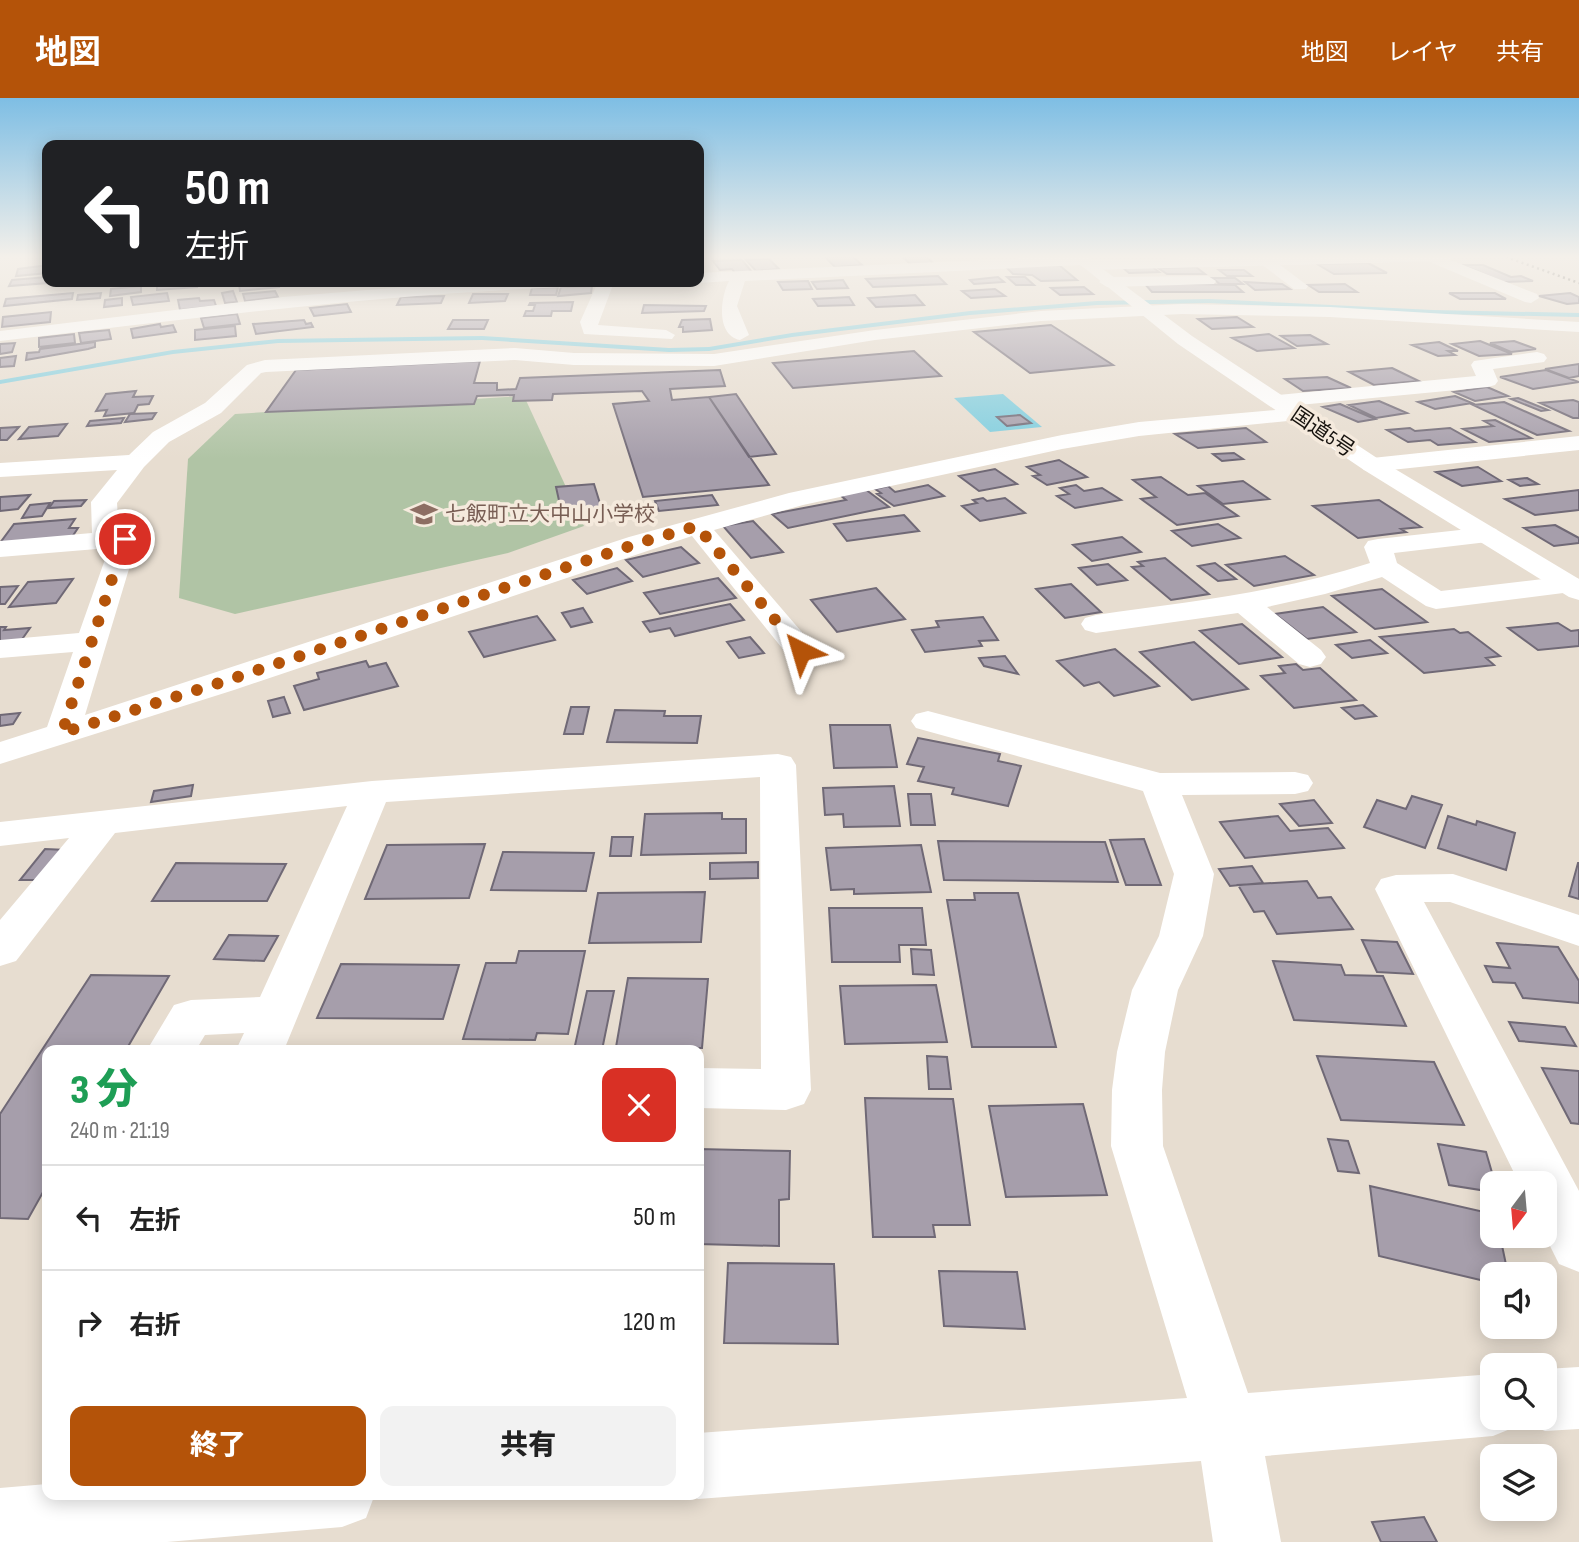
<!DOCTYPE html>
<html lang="ja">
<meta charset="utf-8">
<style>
:root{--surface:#fff;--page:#f2f2f2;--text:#222;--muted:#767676;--line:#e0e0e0;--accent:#b45309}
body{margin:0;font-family:"Sofia Sans Condensed","Noto Sans JP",sans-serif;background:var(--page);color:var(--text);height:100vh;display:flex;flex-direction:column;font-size:26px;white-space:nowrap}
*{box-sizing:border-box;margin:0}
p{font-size:23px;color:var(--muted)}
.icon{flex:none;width:38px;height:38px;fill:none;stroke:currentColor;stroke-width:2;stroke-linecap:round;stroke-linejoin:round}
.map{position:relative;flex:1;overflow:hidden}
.panel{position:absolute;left:42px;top:947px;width:662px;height:455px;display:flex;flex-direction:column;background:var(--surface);border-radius:14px;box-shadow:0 4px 18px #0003}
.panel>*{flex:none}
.hud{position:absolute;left:42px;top:42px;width:662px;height:147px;border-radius:14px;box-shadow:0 4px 18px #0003;background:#202124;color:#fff;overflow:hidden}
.needle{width:46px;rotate:196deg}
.buttons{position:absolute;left:1480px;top:1073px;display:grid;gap:14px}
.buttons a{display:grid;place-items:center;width:77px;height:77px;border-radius:14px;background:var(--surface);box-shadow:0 4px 18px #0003;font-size:35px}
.pin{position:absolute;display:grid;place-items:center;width:60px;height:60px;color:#fff;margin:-30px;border:4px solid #fff;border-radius:50%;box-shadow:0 2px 7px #0007}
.me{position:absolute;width:77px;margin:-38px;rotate:320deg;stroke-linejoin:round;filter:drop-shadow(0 0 5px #0008)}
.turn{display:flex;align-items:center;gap:24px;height:147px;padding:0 28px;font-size:32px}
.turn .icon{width:91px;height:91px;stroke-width:2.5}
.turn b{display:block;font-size:49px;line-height:60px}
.round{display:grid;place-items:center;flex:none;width:74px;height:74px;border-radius:14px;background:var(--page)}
.summary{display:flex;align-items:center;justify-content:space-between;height:119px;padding:0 28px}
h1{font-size:42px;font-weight:800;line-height:52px;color:#1e9e55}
.button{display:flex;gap:14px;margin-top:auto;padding:14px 28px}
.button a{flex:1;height:80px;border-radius:14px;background:var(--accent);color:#fff;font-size:28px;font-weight:800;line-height:80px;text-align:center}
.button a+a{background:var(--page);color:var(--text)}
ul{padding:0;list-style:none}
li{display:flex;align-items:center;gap:21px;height:105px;padding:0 28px;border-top:2px solid var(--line)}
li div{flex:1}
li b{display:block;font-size:26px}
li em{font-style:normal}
header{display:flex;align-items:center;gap:42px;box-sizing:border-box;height:98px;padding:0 35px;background:var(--accent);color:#fff}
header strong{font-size:33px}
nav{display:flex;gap:38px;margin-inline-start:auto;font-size:24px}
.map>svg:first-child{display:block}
.green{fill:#b0c4a5}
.water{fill:#80cedf}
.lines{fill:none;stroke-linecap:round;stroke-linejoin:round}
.stream{fill:#80cedf;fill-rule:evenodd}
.building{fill:#a69eab;stroke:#706976;stroke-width:2}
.minor{fill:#fff;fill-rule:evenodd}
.major{fill:#fff;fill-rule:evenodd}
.highway{fill:#fff;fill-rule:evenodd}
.rail{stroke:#3c3731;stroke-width:2.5;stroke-dasharray:2 3.5;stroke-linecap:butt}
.route{stroke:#b45309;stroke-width:12;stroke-dasharray:0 21.6}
.labels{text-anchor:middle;stroke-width:7;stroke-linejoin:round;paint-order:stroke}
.far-street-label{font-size:21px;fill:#16120e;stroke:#f5eadd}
.far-education-label{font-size:21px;fill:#785e54;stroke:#f5eadd;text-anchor:start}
</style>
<header>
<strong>地図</strong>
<nav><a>地図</a><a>レイヤ</a><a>共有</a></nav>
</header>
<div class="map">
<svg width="1579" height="1444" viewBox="0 0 1579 1444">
<rect width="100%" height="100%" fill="#e7ddd0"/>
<!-- green -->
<path class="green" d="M524,298L584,428L508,455L235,516L179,500L188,361L235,316Z"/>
<!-- water -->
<path class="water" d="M1003,296L1042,329L990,334L954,300Z"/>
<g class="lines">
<!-- stream -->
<path class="stream" d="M1209,201L1433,212L1579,215V219L1433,216L1209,205L1097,207L970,217L792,239L709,253L669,254L482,242L278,245L173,256L0,286V282L173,252L278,241L482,238L669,250L709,249L792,235L970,213L1097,203Z"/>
</g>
<!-- building -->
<path class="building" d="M825,159H853L862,167L835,169Z
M903,159H927L935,167L912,168Z
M769,161L779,171L756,173L746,162Z
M742,162L752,174L735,175L732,171L720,172L713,163Z
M1368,165L1387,175L1334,176L1317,166Z
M1059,167L1077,182L1041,183L1032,177L1013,176L1006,169Z
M1462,167H1483L1511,179L1521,178L1533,183L1503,184Z
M41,168H47V175L16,178L18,171Z
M1151,168L1159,174L1129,175L1122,169Z
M1196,169L1205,176H1167L1158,170Z
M1219,172H1244L1252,178H1227Z
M938,178L946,186L873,189L866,181Z
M47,179L48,185L9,188L12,182Z
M998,179L1004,184L974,186L970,182Z
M1007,179H1025L1034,187H1016Z
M1212,180H1235L1243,186H1220Z
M843,182L848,190L817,191L812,184Z
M808,183L812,191L783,192L778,184Z
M196,184L197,189L157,192V186Z
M278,184L279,189L240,193L239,187Z
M1245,184L1282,186L1290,191L1255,192Z
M1144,185L1235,187L1243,194H1152Z
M1345,186L1357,194H1319L1308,187Z
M141,188V194L110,198L111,191Z
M592,188L591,195L558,198L561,189Z
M558,189L556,197H530L532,190Z
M1084,189L1093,196L1060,197L1051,190Z
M995,191L1005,198L971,200L962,193Z
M233,193L237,204L225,205L222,195Z
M275,193L278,199L245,203L243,196Z
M73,195L72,201L4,208L6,201Z
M101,195L100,200L77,202L78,197Z
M167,195L169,203L133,207L131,199Z
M1449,195H1495L1506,201H1460Z
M1570,195L1579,199V205L1567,206L1539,198Z
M473,196H508L505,203L469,205Z
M915,197L924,207L876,209L868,200Z
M444,198L441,205L397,207L401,199Z
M849,199L854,207L818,208L813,201Z
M122,200V207L104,209L105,202Z
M199,200L200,203L214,202L216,208L180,212L178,202Z
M573,204L571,213H552L551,218H524L526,213H533L535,207H529L530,205Z
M347,206L351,214L314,218L310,210Z
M644,207L706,208L704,213L642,215Z
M51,214L50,224L2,229L3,219Z
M237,216L240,226L204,230L201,220Z
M1237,219L1253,229L1212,231L1198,221Z
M710,221L712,232L683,234V229H679L682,222Z
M304,222L306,226L311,225L313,229L256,236L253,226Z
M453,222H488L484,231H448Z
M160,226L161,229L173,227L176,234L133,240L131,231Z
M1051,227L1113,267L1030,275L974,234Z
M235,228L236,238L195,242V232Z
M109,232L111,241L81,245L79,235Z
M74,236L75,245L39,249V240Z
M1269,236L1294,250L1257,253L1232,240Z
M1310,237L1327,246L1297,248L1281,238Z
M1480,243L1512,256L1479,258L1452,246Z
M1514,243L1536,251L1511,254L1490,245Z
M95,244V249L88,251L26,262L27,255L39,254L40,251Z
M1439,244L1458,253H1448L1455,257L1438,258L1412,247Z
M15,245L12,254L0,256V246Z
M914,253L941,278L793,290L773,265Z
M16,258L14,268L0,269V260Z
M480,263L474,285H497V292L516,291L520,280L720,272L725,288L670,291L672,302L709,299L769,387L643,399L613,306L649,303L642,293L553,296L552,302L513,303L514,297L477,298L474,306L266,314L296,272Z
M1579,266V278L1569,280L1545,271Z
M1392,270L1419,283L1374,287L1349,274Z
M1546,272L1579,284L1533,291L1500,279Z
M1327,279L1351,290L1303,293L1285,281Z
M1487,289L1508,298L1475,303L1454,294Z
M136,293L133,299L153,298L149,306L138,307L134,315L104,318L107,312L96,313L106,296Z
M736,296L776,356L749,359L709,299Z
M1455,298L1472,305L1435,311L1418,304Z
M1518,300L1548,312L1541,313L1511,301Z
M1573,302L1579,304V320H1573L1540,305Z
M1379,303L1407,315L1376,320L1349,307Z
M1504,304L1569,333L1537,337L1473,307Z
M1340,306L1375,321L1358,324L1323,309Z
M156,315L152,321L125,324L130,316Z
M1020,317L1031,325L1007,328L997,319Z
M124,320L121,325L87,328L90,323Z
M1495,322L1531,340L1489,344L1463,331L1493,328L1484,323Z
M67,326L58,338L19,341L29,329Z
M19,329L7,342H0V330Z
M1246,330L1266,344L1198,350L1175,336Z
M1410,330L1415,333L1450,330L1475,344L1438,347L1430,342L1408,344L1387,332Z
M1234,355L1243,361L1222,363L1213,356Z
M1059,362L1087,379L1047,387L1033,378L1040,377L1027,369Z
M1478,369L1501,383L1462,388L1436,374Z
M995,371L1017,386L979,393L959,378Z
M1161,379L1188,397L1205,395L1238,418L1177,427L1141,401L1156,399L1133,382Z
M1527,380L1538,386L1520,388L1509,382Z
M1243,383L1269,401L1223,406L1198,388Z
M594,386L602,412L562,416L556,389Z
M928,387L944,398L894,408L877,396L881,395L875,391L888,388L895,394Z
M1076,387L1084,393L1102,390L1121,402L1075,410L1057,398L1069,396L1060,390Z
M865,391L889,409L788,430L772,416L846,402L839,396Z
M1579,392V412L1535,417L1505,401Z
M30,397L18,411L0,413V399Z
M712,397L718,407L659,413L655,403Z
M983,400L987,403L1005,400L1025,415L980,423L962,408L977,405L973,402Z
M86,402L81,408L49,410L54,403Z
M1379,402L1421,429L1401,431L1406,434L1358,440L1313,408Z
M50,405L42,418L22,420L30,407Z
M904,417L919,433L847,443L834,426Z
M75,421L69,430H78L72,439L0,445L14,426Z
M753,423L783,454L751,460L723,428Z
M1218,426L1240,440L1192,448L1172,433Z
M1555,427L1579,440V445L1554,448L1524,430Z
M1122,439L1141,454L1092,463L1073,447Z
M681,449L699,465L643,479L626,462Z
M1285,458L1314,477L1254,488L1226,467Z
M1165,460L1209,496L1171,502L1132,469L1143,468L1138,464Z
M1215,465L1236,481L1218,483L1198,468Z
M1108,466L1127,482L1097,487L1079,470Z
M617,470L632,483L587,496L573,482Z
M718,480L736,500L660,516L644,495Z
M73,481L56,505L9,509L28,484Z
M1071,486L1101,514L1065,520L1036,491Z
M18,488L5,506H0V489Z
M876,490L905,521L837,534L811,502Z
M1382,491L1427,524L1375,531L1332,498Z
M730,506L744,522L675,538L670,530L650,534L643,524Z
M1323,509L1356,534L1307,541L1275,516Z
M583,510L592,524L571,529L562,515Z
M537,518L555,542L484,559L469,534Z
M983,519L998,542L979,543L982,548L925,554L912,532L939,529L936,523Z
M1558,525L1571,533L1579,532V548L1538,552L1508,530Z
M1242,526L1282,559L1239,566L1200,533Z
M0,529H6L4,532L30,530L18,547L0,548Z
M1454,531L1460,535L1468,534L1500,558L1486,560L1494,567L1424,575L1380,539Z
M750,539L764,555L739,560L727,544Z
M1370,542L1387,555L1352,560L1336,547Z
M1194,544L1248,591L1192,602L1140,554Z
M1115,551L1159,588L1114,598L1099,584L1084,588L1057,563Z
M1005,558L1018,576L984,568L979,560Z
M366,563L369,569L386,565L398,588L304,612L294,588L319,581L317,575Z
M1296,566L1303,572L1320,570L1356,602L1294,610L1261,578L1285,575L1279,568Z
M284,599L290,615L273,619L268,603Z
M1363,607L1376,618L1355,621L1342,610Z
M571,609H589L583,636H564Z
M615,612L665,613L664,618H701L697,645L607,644Z
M20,615L13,626L0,628V617Z
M830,627H890L897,669L834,670Z
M918,640L1000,656L998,663L1021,668L1008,708L952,696L954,690L918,683L924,669L907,666Z
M193,687L191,698L151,704L154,693Z
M894,688L900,728L844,729L843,716L825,717L823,690Z
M908,696H931L935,727H911Z
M1412,698L1442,707L1425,750L1364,729L1377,702L1406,711Z
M1314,702L1332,725L1299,728L1280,706Z
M722,715V721H746V755L641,757L645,716Z
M1278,718L1290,733L1328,730L1344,750L1245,760L1220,724Z
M1448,718L1476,727L1477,723L1515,735L1506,772L1438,750Z
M612,739H633L631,758H610Z
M1144,741L1161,787H1126L1110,742Z
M938,743L1105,744L1118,784L944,782Z
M485,746L469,800L365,801L387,747Z
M921,747L931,794L854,796V791L831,792L826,750Z
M45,751L66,752L42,782H20Z
M503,754L594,755L586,793L491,792Z
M758,764V780L710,781V765Z
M176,765L286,766L267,803H152Z
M1578,765H1579V801L1569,798Z
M1252,768L1263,785L1230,788L1219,771Z
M1307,783L1318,800L1331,799L1353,831L1277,836L1264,813L1254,814L1238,787Z
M705,794L701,844L589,845L598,795Z
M974,795H1018L1056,949H972L947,802H975Z
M829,810H922L926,847H899L900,864H832Z
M229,837L278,838L264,863L214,861Z
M1362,842L1397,844L1413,876L1377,874Z
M1497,845L1558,849L1579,883V905L1523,900L1515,885L1493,884L1485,868L1510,870Z
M911,851L931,852L934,877L913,876Z
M519,853H585L568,936L537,935L535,942L463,941L486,865H516Z
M1273,863L1341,867L1345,877L1383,878L1406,928L1294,922Z
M341,866L459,867L443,921L317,920Z
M91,877L169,878L126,952H47V1087L28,1121L0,1120V1016Z
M628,880L708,881L702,950L616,949Z
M936,887L947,944L845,946L840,888Z
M587,893H614L602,952H574Z
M1509,924L1565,929L1576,948L1519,943Z
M927,958L947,959L951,991H929Z
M1317,958L1434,964L1464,1027L1341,1022Z
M1542,970L1579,973V1026L1571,1025Z
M865,1000L953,1001L970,1127H933L935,1139H873Z
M1083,1006L1107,1097L1006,1099L989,1008Z
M1328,1041L1348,1043L1359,1075L1338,1073Z
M1438,1046L1486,1054L1495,1085L1493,1094L1449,1087Z
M698,1051L790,1053L789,1101L779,1102V1148L698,1146Z
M1370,1088L1493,1116V1138H1500L1508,1176H1493V1185L1379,1158Z
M728,1165L834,1166L838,1246L724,1245Z
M939,1173L1017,1174L1025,1231L944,1228Z
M1424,1419L1437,1444H1381L1372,1424Z"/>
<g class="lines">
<!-- minor -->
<path class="minor" d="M1051,159H1086L1089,162L1081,167L745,183L737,208L749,237L740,242C716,237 720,200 729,183L698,185L694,184H698V175Z
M1423,159H1443L1537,196L1539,200L1531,205L1525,204L1425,162Z
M1261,160H1271L1308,188L1306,191H1294L1261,166L1258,163Z
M1208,178L1216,183L1214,186L1107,189L1099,184L1107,179Z
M79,184H108C102,191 85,191 79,184Z
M464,184H576L568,189C377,196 189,221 0,243V233L283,199Z
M598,184H614L598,227L666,232L675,237L672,241L584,236L580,224Z
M1182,206L1330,209L1579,224V234L1330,219L1182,216L1041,223L875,242L714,268L574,267L515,262L266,274L261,275L221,315L169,344L144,369L117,405L119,433L134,435L138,441L85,617L629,439L789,395L1062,337L1139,324L1298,310L1306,311L1309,316L1306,321L1298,322L1139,338L1062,351L803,407L714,432L812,546L817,553L812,560L801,562L790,560L692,438L234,592L0,666V644L47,629L73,554L0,560V542L79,535L109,450L0,459V443L92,435L91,404L117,372L0,379V365L129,357L153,334L205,305L247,267L265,262L515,250L574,255L714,256L875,232L1041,213Z
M1537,254L1544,256L1547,260L1544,264L1493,271L1498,283L1495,287L1488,289L1278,309L1271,307L1268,303L1271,299L1278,297L1476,278L1471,267L1474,263Z
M1579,338V352L1372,374L1364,372L1360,367L1364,362L1372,360Z
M1487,429L1496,431L1500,437L1496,443L1394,455L1397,465L1441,493L1569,478L1579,481V493L1436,511L1426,508L1382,479L1325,496L1267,509L1321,552L1326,559L1321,566L1310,569L1299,566L1238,515L1096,535L1085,532L1081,526L1085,520L1096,517C1188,504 1281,494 1370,465L1364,449L1368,443L1378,441Z
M928,613L1160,675L1295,674L1308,677L1313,685L1308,693L1295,696L1182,697L1214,776L1203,838L1178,892L1165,954L1162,992L1163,1048L1248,1295L1493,1276V1320H1519L1515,1329L1493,1338L1265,1358L1281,1444H1213L1201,1363L698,1401L688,1396H698V1335L1187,1300L1111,1048L1112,992L1117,954L1132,892L1159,838L1174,776L1143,693L916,630L911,623L916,616Z
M778,656L791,659L796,667L811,992L804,1006L786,1012L698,1010V970L761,971L760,679L386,704L284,952H236L244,935L205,937L196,952H147L174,907L191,902L260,899L347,708L115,735L16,863L0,868V822L69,740L0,748V724L372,683Z
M1453,776L1579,817V848L1450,804H1424L1579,1093V1174L1559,1166L1545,1138V1085H1519L1375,791L1381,781L1396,777Z
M1579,1269V1331L1545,1333L1523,1324L1521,1320H1545V1271Z
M47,1386V1396H375L366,1420L342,1429L167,1444H0V1390Z"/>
<!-- major -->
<path class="major" d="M1251,159H1455L1448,163L1088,172L1080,167L1088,162Z"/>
<!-- highway -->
<path class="highway" d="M1071,159H1087L1192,238L1380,362L1579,481V502L1569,499L1364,372L1178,246Z"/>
<!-- rail -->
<path class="rail" d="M1506,159L1579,185"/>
</g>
<!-- sky -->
<linearGradient id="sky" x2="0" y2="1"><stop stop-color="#7ebee4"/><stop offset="0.44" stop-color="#f4f0ea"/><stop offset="1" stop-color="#f4f0ea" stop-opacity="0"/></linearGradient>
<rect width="1579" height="361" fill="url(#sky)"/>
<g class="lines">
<!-- route -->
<path class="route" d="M125,441L62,635L222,584L639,445L697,428L801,553"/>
</g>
<!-- icons -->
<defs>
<g id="school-bare" transform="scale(2.1)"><path d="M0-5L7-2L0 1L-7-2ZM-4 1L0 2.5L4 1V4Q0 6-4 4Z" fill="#8d6e63" stroke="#f5eadd" stroke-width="2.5" paint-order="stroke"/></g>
</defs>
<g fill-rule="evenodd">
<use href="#school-bare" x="424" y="416"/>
</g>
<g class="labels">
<!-- far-street labels -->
<g class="far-street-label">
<text transform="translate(1323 334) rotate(34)" y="7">国道5号</text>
</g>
<!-- far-education labels -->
<g class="far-education-label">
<text x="445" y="423">七飯町立大中山小学校</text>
</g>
</g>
</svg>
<div class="buttons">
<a><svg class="needle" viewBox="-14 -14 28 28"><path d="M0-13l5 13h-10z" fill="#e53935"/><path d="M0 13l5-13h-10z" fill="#767676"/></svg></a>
<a><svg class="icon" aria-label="sound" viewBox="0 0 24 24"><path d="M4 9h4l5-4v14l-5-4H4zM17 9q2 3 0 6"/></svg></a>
<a><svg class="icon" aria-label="search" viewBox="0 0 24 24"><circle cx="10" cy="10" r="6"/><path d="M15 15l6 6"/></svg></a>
<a><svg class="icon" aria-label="layers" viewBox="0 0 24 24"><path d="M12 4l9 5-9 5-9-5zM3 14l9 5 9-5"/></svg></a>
</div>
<div class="pin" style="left:125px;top:441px;background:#d93025"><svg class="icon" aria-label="arrive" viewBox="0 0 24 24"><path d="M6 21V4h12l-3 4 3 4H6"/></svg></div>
<svg class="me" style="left:801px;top:553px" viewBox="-20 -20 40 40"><path d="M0-17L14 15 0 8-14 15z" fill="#b45309" stroke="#fff" stroke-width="4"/></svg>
<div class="hud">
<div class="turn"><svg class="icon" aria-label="left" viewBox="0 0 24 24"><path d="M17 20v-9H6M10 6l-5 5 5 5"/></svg><div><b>50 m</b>左折</div></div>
</div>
<section class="panel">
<div class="summary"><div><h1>3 分</h1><p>240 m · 21:19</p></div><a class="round" style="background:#d93025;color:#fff"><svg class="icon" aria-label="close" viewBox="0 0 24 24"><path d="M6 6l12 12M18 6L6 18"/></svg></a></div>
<ul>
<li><svg class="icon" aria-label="left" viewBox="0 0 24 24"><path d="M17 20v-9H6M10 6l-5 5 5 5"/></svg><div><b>左折</b></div><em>50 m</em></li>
<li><svg class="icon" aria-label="right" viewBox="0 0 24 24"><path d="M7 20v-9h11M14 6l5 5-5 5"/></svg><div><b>右折</b></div><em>120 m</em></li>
</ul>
<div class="button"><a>終了</a><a>共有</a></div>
</section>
</div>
